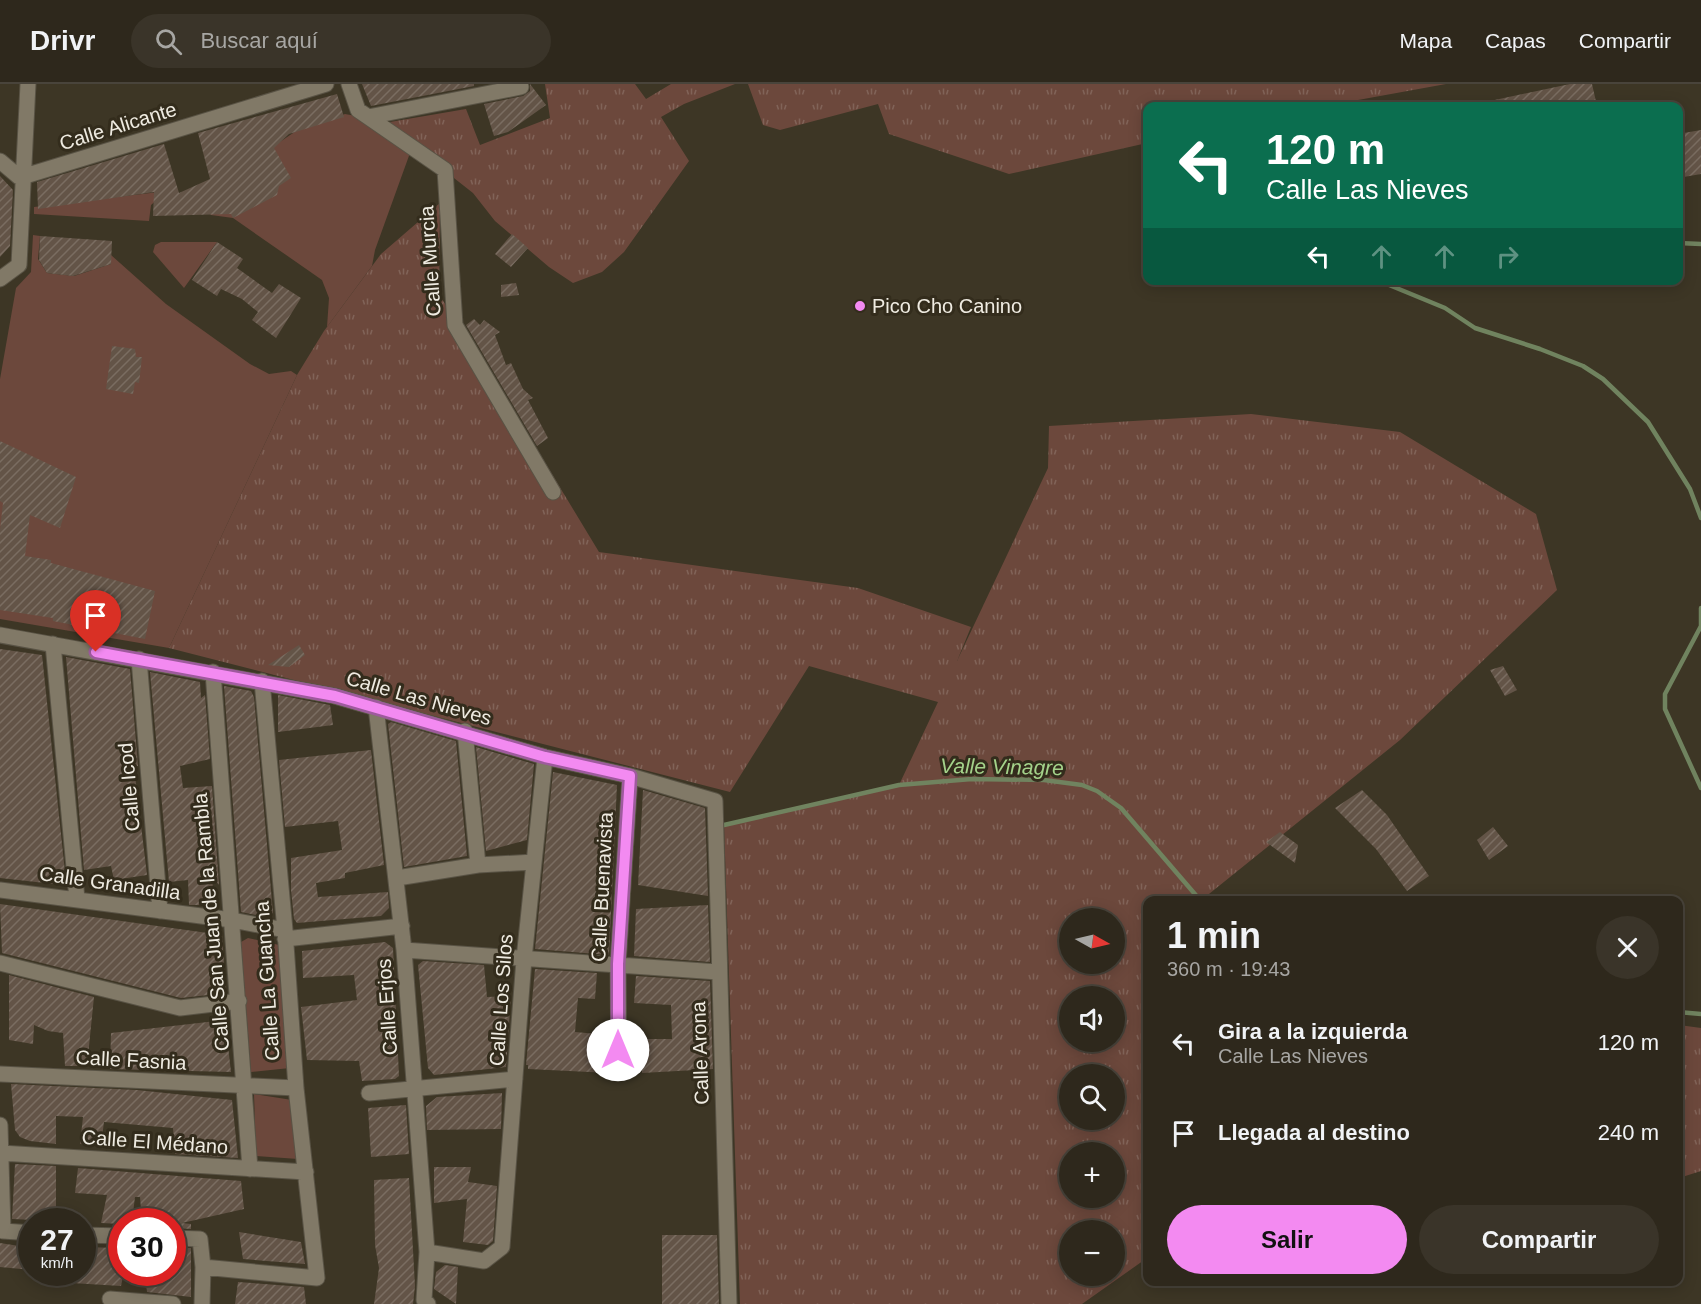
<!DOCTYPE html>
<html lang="es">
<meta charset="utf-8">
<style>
:root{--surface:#2e281c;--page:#3a3429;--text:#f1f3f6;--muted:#a7a6a3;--line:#49443b;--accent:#f38af1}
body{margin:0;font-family:Arial,sans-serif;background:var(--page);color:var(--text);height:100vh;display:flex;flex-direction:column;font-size:22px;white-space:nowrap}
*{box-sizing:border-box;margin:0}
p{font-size:20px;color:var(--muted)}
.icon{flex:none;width:33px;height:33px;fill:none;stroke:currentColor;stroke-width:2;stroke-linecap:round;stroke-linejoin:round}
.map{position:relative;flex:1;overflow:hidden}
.sheet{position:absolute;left:1143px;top:812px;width:540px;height:390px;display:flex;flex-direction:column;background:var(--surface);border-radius:12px;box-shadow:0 3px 15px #0003,0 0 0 2px var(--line)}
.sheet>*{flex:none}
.hud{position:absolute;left:1143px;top:18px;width:540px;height:183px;border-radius:12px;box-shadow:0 3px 15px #0003,0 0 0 2px var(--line);background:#0b6e4f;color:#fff;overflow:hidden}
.needle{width:39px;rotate:98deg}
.controls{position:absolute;left:1059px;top:824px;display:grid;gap:12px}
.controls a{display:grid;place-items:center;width:66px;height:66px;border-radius:50%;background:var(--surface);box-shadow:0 3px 15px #0003,0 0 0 2px var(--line);font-size:30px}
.speed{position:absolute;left:18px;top:1124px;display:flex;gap:12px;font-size:30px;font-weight:700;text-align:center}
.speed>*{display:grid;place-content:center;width:78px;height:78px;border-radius:50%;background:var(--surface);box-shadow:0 3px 15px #0003,0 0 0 2px var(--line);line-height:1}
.speed small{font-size:15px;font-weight:400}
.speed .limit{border:9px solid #d22;background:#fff;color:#111}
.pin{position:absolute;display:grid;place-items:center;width:51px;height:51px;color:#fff;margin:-62px -26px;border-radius:50% 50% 50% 0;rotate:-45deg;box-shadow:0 0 6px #0007}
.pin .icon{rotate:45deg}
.me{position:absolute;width:66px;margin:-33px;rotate:0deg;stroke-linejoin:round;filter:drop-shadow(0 0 4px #0008)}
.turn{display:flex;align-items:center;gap:21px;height:126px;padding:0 24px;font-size:27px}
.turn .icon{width:78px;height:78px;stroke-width:2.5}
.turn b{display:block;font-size:42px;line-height:51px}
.lanes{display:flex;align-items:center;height:57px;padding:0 24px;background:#0003;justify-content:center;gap:30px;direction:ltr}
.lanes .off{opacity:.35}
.round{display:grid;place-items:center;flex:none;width:63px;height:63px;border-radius:32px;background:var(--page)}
.overview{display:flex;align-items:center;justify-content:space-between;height:102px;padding:0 24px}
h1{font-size:36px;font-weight:700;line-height:45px}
.cta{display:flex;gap:12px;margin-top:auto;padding:12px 24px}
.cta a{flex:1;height:69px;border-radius:36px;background:var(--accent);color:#111;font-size:24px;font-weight:700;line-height:69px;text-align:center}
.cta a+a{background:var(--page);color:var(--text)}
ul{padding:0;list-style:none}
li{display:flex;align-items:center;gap:18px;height:90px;padding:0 24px}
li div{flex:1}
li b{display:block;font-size:22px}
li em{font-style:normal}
header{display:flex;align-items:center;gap:36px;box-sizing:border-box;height:84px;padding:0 30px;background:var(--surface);border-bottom:2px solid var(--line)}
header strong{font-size:28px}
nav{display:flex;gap:33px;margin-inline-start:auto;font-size:21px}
.search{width:420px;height:54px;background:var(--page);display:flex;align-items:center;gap:15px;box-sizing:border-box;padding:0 21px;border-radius:33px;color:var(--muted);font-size:22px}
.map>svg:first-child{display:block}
.grass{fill:url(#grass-tufts);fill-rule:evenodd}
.green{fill:#6c483c}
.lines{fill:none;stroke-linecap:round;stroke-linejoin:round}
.stream{stroke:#70835f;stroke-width:4.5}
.building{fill:url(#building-hatch)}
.minor-casing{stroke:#595345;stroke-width:17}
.minor{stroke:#817967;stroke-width:15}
.route-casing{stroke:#9e5a9d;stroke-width:15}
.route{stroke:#f38af1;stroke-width:10}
.poi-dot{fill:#f38af1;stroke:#332c1c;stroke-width:2}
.labels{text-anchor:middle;stroke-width:6;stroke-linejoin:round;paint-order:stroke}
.street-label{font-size:20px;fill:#efebe1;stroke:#332c1c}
.poi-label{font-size:20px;fill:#efebe1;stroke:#332c1c;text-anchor:start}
.water-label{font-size:21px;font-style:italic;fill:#a4d28a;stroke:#332c1c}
</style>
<header>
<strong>Drivr</strong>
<div class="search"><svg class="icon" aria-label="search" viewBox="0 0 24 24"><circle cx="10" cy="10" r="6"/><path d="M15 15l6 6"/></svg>Buscar aquí</div>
<nav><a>Mapa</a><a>Capas</a><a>Compartir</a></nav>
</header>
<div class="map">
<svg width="1701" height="1220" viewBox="0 0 1701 1220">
<defs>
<pattern id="grass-tufts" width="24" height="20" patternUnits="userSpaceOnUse" patternTransform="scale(1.5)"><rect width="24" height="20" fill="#6c483c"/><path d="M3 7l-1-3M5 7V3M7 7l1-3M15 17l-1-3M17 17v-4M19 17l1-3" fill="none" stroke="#816358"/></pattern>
<pattern id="building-hatch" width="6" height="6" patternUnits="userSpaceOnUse" patternTransform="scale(1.5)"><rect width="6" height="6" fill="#635447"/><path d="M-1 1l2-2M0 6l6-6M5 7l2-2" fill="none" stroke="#7a6d61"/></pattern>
</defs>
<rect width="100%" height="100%" fill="#3d3625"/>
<!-- grass -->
<path class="grass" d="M545,0H635L646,15L671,0H735L684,20L661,33L689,77L624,168L602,188L573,199L549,183L495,137L473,109L384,39L466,25L480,61L550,34Z
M748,0H1446L1325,22H1148L1147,59L1009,90L889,50L878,20L780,46L763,41Z
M440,119L439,211L478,268L599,468L858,504L971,543L957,577L1048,384L1049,342L1251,330L1400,348L1536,430L1557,506L1400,656L1204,814L1207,816H1148L1147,1174L1082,1220H740L724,741L899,701L938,618L809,582L730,708L169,564L297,291L324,247L381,170ZM1070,834H1114V879H1070ZM1070,912H1114V957H1070ZM1070,990H1114V1035H1070ZM1070,1068H1114V1113H1070ZM1070,1146H1114V1191H1070Z
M1679,941L1701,944V1087L1679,1094Z"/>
<!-- green -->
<path class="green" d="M345,30L356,32L410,69L375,166L372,182L327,243L329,214L322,196L233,134L211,131L202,111L296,47Z
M167,107L151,121L149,137L34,130V123Z
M33,151L40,152L38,175L47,189L74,192L111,180V171L166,220L250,280L269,290L291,287L297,291L169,564L0,535V295L16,204L31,188Z
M161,158H217L184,204L153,168L155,161Z
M248,854L279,861L290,984L251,988L241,858Z
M254,1010L292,1016L298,1075L256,1072Z"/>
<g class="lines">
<!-- stream -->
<path class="stream" d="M1678,159L1701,160
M1377,196L1445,224L1475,244L1540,265L1583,282L1603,295L1648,338L1690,405L1701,434
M1701,524V542L1665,610V625L1701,704
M724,741L899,701L972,695L1044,696L1082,701L1097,707L1121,724L1200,816
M1287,816L1304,813L1318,816
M1678,928L1701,930"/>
</g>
<!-- building -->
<path class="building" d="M362,0H474V2L371,22Z
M530,0L546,21L508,48L494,52L484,20L523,12L530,7Z
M1570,0H1592L1597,22H1490V17Z
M337,10L344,33L289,50L274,64L291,94L279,102L277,111L233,134L231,130L153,132L154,108L38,125L37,98L164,60L179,109L210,95L198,49Z
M1701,46V90L1678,94V50Z
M0,92L13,106L10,162L0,173Z
M512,150L528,164L511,183L495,170Z
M40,152L112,157L111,180L73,192L47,189L39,176Z
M217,158L243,175L237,184L272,209L279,200L301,214L276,254L252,236L258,228L242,215L221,205L217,212L192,196Z
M516,199L519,211L501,213V201Z
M474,235L480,241L484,236L500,248L495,251L506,281L511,279L523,305L533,314L528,316L548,354L537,362L466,241Z
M112,262L135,265L136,273H142L139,299L135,298L133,310L106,305Z
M0,357L76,393L60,444L30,431L25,472L51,476V479L155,507L145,555L53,537V534L0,526V446L3,419L0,417Z
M299,561L305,571L289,583L268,581Z
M0,565L42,571L65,788L61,789L63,801L0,794Z
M66,573L130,585L138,682L134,683L147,791L114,796L111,782L84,786Z
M1503,582L1517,606L1505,612L1490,586Z
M150,588L200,598L201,614L205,611L210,675L180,682L183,704L212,702L219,801L212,792L214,821H189L188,796L169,798Z
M224,602L251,607L254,613L273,829L267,833L241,828Z
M278,611L330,621L333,641L278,648Z
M391,638L456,657L467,772L404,783L388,640Z
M476,663L534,680L527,756L486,767Z
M371,666L384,781L345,789V794L316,799L318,813L388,808L389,824L381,832L297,839L294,835L291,806V774L342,766L338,737L285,743L279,676Z
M553,688L617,701L609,871L535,865Z
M643,706L705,724L708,812L638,801Z
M1362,706L1387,731L1429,792L1407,807L1376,765L1335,724Z
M1493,743L1508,762L1489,776L1477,756Z
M1280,748L1298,761L1295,779L1266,758Z
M0,820L222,851L226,909L181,914L2,869Z
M708,821L710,878L634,872L636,825Z
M385,858L393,864L399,992L395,995L362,997L359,977L307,976L301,923L357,916L354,891L303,894L302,867Z
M423,877L484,881L487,913L511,912L506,983L434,991L428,984L418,881Z
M535,885L597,889L595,915L578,914L575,948L609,951L610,989L528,985V981H526Z
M9,891L94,913L87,982H65L63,949L48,947L34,941L33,960L9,956Z
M636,892L710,897L713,985L642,989V973H629L628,960H631V955H672L671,921L634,919Z
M225,936L231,988L110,985L111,949Z
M11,1000L137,1006L232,1016L238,1074L175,1070L173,1044L104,1038L101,1061L80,1060L83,1033L56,1032V1060L30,1057L20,1053L15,1046Z
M502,1009L501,1045L427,1046L426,1022L437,1013Z
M406,1021L409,1070L371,1073L368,1024Z
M15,1080L56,1082V1137L12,1135Z
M434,1083H471L468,1098L497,1102L493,1157L488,1161L463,1158L467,1115L434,1119Z
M78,1084L241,1097L244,1125L182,1139L191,1140V1145L172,1144V1137H142L140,1113H135L132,1137H122V1140L101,1139L107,1111L75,1109Z
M409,1094L415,1202L413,1220H374L379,1184L375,1161L374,1096Z
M239,1148L301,1158L305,1180L243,1175Z
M662,1151H717L719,1220H662Z
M0,1159L32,1164V1186L0,1183Z
M82,1163L122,1164V1188H124L121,1202L55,1198V1188H82Z
M174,1164H191V1213L147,1208L145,1188H172V1180H175Z
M445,1181L458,1183L456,1220L434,1205L436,1188Z
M238,1198L304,1203L306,1220H235Z"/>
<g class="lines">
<!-- minor casing -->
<g class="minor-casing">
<path id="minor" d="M349,0L358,26L445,86L455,241L553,408
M368,33L521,3
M0,77L19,93L25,92L326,0
M0,195L19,181L28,0
M0,551L335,612L545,673L630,692L715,717L729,1220
M53,560L77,815
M139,575L160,827
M213,588L250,1085
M376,623L404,866L427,1168L424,1216L428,1220
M465,647L478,781
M397,794L478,781L534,778
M0,806L232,836L285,846
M285,855L402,842
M404,866L718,888
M0,879L180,924L239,917
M619,988L618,880L630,692
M0,990L296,1004
M369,1009L515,995
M0,1041L3,1147L32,1149
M1,1069L306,1088
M82,1151L122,1152
M172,1154L200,1155L203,1183L202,1220
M427,1168L484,1177L502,1163L524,875L545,673
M203,1183L317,1194L296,1004L285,846L262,597
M110,1215L173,1220"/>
</g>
<!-- minor -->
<use href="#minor" class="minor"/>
</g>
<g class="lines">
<!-- route casing -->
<g class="route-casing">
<path id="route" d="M96,568L335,612L545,673L630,692L618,880V966"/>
</g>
<!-- route -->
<use href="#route" class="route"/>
</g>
<!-- markers -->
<circle class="poi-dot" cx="860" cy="222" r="6"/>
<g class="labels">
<!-- street labels -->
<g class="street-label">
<text transform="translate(118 42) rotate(-17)" y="7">Calle Alicante</text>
<text transform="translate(430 177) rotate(-94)" y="7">Calle Murcia</text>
<text transform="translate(419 614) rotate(16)" y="7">Calle Las Nieves</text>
<text transform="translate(129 703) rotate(-95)" y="7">Calle Icod</text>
<text transform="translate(110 799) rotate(8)" y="7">Calle Granadilla</text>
<text transform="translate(602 803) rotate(-87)" y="7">Calle Buenavista</text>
<text transform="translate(211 838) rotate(-95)" y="7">Calle San Juan de la Rambla</text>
<text transform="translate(267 897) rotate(-94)" y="7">Calle La Guancha</text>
<text transform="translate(501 916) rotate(-86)" y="7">Calle Los Silos</text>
<text transform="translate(387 923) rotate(-94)" y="7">Calle Erjos</text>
<text transform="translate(700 969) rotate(-92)" y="7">Calle Arona</text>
<text transform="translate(131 976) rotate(3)" y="7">Calle Fasnia</text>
<text transform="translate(155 1058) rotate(4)" y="7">Calle El Médano</text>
</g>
<!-- poi labels -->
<g class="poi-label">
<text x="872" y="229">Pico Cho Canino</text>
</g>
<!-- water labels -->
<g class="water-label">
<text transform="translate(1002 683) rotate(1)" y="7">Valle Vinagre</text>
</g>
</g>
</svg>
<div class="controls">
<a><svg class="needle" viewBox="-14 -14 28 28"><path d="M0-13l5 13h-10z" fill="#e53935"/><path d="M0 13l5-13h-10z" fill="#a7a6a3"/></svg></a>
<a><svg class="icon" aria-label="sound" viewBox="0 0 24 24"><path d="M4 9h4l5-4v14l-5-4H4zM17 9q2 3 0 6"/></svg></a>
<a><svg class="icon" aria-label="search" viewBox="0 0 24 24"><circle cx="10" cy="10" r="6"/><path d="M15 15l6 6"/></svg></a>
<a>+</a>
<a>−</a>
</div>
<div class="speed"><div>27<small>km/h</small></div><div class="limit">30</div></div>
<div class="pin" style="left:96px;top:568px;background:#d93025"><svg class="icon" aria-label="arrive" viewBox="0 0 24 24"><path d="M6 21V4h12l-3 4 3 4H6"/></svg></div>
<svg class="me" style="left:618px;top:966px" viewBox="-20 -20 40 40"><circle r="19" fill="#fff"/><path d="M0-13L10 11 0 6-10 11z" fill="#f38af1"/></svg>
<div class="hud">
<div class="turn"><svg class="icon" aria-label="left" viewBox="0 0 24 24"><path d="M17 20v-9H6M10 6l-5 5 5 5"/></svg><div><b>120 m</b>Calle Las Nieves</div></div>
<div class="lanes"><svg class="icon" aria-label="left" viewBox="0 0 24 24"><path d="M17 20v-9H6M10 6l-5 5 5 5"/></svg><svg class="icon off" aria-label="ahead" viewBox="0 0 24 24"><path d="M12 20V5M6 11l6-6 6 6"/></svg><svg class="icon off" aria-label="ahead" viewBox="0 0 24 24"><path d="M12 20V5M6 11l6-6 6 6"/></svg><svg class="icon off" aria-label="right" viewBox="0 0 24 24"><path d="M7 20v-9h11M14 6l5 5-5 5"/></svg></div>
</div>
<section class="sheet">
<div class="overview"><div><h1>1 min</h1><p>360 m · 19:43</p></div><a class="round"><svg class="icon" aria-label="close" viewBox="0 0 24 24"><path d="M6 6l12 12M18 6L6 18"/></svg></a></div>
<ul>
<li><svg class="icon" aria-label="left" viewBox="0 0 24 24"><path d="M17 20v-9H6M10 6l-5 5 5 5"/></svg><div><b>Gira a la izquierda</b><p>Calle Las Nieves</p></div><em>120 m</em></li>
<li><svg class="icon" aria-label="arrive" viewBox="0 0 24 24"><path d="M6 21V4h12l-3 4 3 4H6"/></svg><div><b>Llegada al destino</b></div><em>240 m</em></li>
</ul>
<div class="cta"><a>Salir</a><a>Compartir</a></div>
</section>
</div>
